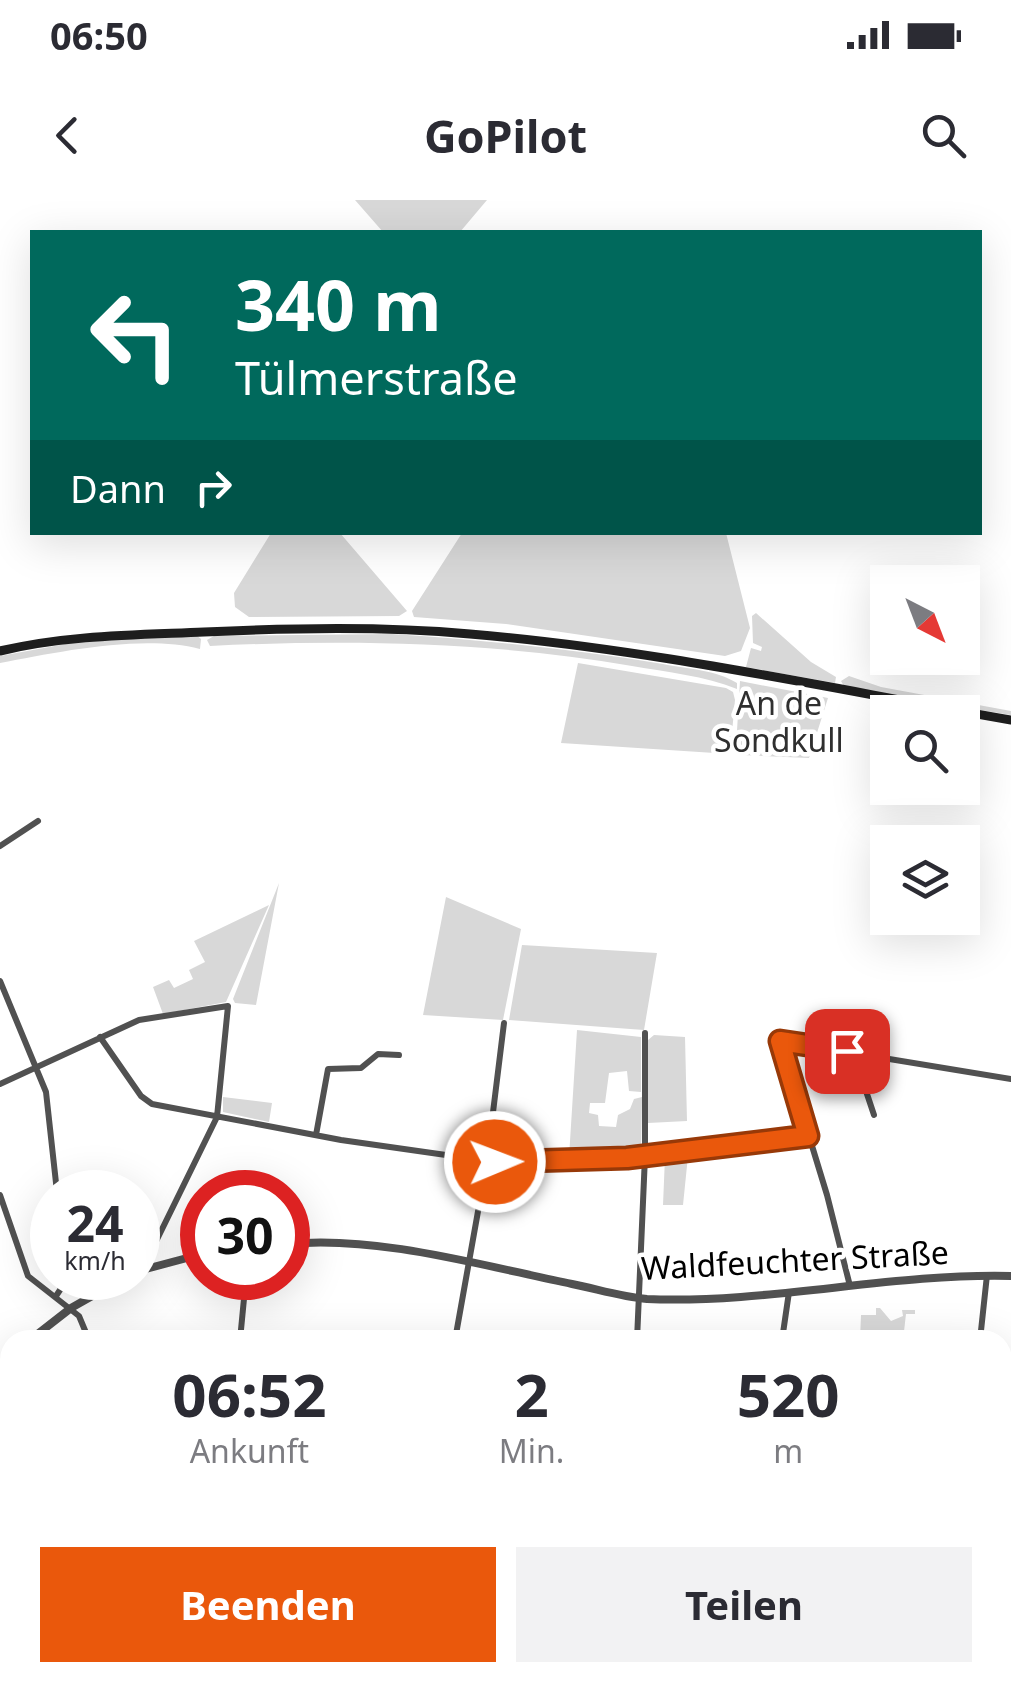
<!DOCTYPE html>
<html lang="de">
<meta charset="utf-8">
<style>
:root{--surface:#fff;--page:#f2f2f3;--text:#2b2b33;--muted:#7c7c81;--accent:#ea580c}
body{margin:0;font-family:"Noto Sans",sans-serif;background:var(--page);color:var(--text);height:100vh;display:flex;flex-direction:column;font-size:38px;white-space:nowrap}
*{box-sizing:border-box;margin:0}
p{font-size:32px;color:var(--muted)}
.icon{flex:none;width:55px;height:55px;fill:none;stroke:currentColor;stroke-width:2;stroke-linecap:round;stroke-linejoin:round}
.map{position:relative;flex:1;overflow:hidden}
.side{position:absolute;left:0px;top:1130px;width:1012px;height:352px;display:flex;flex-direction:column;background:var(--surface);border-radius:30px 30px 0 0;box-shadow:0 10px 40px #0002}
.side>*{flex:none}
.hud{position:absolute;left:30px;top:30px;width:952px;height:305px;border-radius:0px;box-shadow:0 10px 40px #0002;background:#00695c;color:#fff;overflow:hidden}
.needle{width:65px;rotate:138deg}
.tools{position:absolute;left:870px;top:365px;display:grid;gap:20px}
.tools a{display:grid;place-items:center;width:110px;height:110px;border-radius:0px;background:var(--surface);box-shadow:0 10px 40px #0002;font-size:50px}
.speed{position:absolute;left:30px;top:970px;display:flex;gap:20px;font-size:50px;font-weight:700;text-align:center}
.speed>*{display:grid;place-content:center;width:130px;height:130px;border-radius:50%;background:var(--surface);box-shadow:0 10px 40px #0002;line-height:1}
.speed small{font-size:25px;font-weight:400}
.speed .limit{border:15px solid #d22;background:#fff;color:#111}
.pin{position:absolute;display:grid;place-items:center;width:85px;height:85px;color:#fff;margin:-42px;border-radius:20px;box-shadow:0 5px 15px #0006}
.me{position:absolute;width:110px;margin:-55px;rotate:89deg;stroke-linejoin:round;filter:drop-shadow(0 0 8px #0008)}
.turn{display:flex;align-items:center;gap:35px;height:210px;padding:0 40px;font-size:45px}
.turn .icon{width:130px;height:130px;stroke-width:2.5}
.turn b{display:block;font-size:70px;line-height:85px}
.then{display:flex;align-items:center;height:95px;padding:0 40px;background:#0003;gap:20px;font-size:38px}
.eta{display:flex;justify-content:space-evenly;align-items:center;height:170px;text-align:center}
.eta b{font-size:60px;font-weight:700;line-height:70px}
.cta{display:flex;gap:20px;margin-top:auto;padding:20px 40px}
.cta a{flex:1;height:115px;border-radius:0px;background:var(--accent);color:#fff;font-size:40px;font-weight:700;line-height:115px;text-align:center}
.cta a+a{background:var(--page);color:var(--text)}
.status{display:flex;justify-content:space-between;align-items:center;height:70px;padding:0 50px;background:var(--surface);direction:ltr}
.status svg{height:28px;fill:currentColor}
header{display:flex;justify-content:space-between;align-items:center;height:130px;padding:0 40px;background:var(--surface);font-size:45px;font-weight:700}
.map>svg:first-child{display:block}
.green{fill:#d8d8d8}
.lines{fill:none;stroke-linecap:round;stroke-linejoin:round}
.stream{stroke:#9f9f9f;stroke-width:2.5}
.minor{stroke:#515151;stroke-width:6}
.tertiary{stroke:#515151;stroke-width:8}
.secondary{stroke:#1e1e1e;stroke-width:9}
.route-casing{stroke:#983908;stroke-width:25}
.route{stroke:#ea580c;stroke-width:18}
.labels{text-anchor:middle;stroke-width:9;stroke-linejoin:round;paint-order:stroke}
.park-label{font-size:32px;fill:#2f2f2f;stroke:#fff}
.street-label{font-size:32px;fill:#000;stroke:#fff}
</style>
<div class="status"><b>06:50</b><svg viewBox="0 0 49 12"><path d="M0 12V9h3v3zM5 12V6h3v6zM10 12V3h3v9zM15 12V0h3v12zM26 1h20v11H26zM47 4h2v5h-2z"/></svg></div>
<header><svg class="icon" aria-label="back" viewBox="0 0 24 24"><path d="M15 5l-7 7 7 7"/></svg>GoPilot<svg class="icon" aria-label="search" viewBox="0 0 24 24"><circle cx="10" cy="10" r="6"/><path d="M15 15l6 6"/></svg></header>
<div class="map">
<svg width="1011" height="1481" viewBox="0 0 1011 1481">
<rect width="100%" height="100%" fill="#fff"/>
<!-- green -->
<path class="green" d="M355,0H487L460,32H383Z
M271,333H340L407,411L399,416L249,417L235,407L234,393Z
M462,333H726L750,428L741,451L725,456L506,424L414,417L412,411Z
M756,413L811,462L836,477L835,483L746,467L751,448L761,451L762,447L753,443L752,416Z
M392,434C483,440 573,449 663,464C688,469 716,470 737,483V489C705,476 667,472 632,466C494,442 351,439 210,446L207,440L214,436Z
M196,435L201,439L200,449C142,434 59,452 0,463V456L82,441Z
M578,463L726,488L733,492L735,500L730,554L561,543Z
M849,476L881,487L1011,511V515L845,488L841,481Z
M740,481L828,498L809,558L742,555L736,547Z
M279,683L256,805L235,803L233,799Z
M446,697L521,729L503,820L423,815Z
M269,705L226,802L163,814L153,787L169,780L174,788L193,779L189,770L205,762L194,741Z
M522,745L657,753L644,830L509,820Z
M577,830L641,837V892L629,891L627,871L609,873L605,903H590L589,913L598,915L599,926L616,927L618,915L630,909L634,899L642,897L641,953L569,957Z
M654,835L685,837L687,921L648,923V840Z
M223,897L272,903L269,922L223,912Z
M688,956L683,1005H663L665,957Z
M876,1108H880L891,1121L903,1116L902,1110H915V1114H906L903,1140H860L861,1115H876Z
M1002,1362L1011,1363V1432L1003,1430Z
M670,1473L572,1480L571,1473L670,1472Z"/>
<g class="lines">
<!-- stream -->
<path class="stream" d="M1002,1364L1011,1365
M1002,1428L1011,1429"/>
<!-- minor -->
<path class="minor" d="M0,646L38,621
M0,781L46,892L57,992
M100,837L141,896L152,904L341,940L495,962L645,956L808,935
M869,856L864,885L874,915
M0,884L139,820L228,806L217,917L143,1068
M316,935L328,869L361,868L378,854L399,855
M0,995L28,1076L79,1116L89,1140
M850,1086L827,995L780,841L1011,879
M56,1096L68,1078
M240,1140L246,1078
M272,1140L455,1137L528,1140
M455,1140L487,961L504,823
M637,1140L645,956V833
M782,1140L789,1092
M980,1140L987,1075
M1002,1283L1011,1284
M0,1284L10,1279
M0,1443L10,1444
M221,1472L227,1481
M946,1472L947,1481
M529,1481L530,1472
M760,1481L761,1472"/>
<!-- tertiary -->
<path class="tertiary" d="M288,1044C376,1035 484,1066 572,1084C597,1089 622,1097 647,1099C769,1104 889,1073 1011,1076
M138,1071L202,1054
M30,1140L71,1108L124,1078
M0,1166L10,1157"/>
<!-- secondary -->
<path class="secondary" d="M0,451C67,435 135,435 204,432C293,428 382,426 470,434C652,449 832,489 1011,520"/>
</g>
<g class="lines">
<!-- route casing -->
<g class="route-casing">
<path id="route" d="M495,962L627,958L808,936L780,841L847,851"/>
</g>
<!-- route -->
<use href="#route" class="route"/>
</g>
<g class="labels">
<!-- park labels -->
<g class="park-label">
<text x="779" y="515">An de<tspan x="779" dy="37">Sondkull</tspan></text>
</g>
<!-- street labels -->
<g class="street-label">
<text transform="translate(795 1061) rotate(-3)" y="11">Waldfeuchter Straße</text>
</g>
</g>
</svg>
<div class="tools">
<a><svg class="needle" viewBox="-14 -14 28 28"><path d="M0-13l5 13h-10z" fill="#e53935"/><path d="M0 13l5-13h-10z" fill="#7c7c81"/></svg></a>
<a><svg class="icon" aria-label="search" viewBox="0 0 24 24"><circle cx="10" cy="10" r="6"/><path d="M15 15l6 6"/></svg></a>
<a><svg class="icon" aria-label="layers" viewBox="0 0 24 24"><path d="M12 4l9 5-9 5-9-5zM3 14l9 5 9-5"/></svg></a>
</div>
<div class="speed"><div>24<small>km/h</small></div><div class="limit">30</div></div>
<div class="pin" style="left:847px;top:851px;background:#d93025"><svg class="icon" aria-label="arrive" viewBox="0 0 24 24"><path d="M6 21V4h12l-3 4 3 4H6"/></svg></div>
<svg class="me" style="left:495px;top:962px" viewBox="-20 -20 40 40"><circle r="17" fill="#ea580c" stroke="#fff" stroke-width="3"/><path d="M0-11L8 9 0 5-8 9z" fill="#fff"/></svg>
<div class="hud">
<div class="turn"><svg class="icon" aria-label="left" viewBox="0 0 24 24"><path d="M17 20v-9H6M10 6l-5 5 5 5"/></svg><div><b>340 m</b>Tülmerstraße</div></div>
<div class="then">Dann<svg class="icon" aria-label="right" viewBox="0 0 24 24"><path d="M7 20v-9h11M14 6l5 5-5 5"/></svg></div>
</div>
<section class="side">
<div class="eta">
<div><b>06:52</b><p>Ankunft</p></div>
<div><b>2</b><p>Min.</p></div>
<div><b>520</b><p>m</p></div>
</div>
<div class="cta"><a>Beenden</a><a>Teilen</a></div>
</section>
</div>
